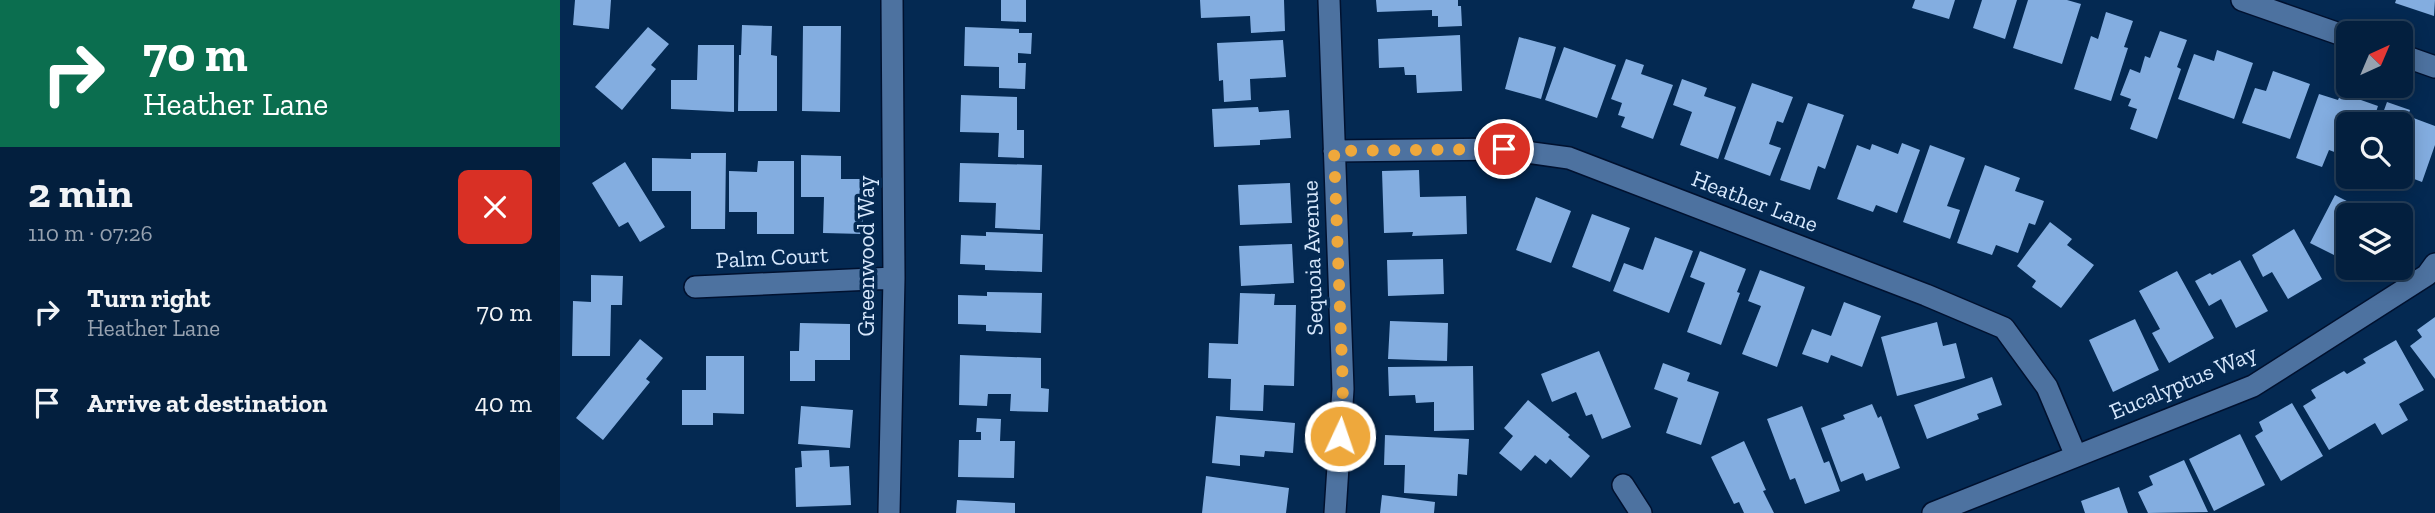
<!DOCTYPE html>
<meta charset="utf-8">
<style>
:root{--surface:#031f3e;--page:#0d2745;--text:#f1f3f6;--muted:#97a2b0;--line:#243d58}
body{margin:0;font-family:"Zilla Slab",serif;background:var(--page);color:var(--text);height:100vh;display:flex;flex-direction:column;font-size:26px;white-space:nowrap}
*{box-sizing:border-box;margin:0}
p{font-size:23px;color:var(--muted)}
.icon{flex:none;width:38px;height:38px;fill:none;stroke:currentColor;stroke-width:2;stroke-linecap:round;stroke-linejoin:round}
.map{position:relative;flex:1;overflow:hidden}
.side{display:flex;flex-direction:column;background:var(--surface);width:560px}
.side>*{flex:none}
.banner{background:#0b6e4f;color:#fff;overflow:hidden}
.needle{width:46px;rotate:44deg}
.fabs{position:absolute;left:1776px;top:21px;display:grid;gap:14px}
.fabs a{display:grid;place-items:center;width:77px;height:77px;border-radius:10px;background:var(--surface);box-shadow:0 4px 18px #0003,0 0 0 2px var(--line);font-size:35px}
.pin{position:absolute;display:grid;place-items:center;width:60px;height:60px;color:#fff;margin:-30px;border:4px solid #fff;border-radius:50%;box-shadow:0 2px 7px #0007}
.me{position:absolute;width:77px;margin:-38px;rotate:3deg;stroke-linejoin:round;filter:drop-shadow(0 0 5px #0008)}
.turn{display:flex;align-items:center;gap:24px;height:147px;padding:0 28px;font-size:32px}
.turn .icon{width:91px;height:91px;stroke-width:2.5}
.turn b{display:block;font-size:49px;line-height:60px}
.round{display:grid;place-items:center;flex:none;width:74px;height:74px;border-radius:10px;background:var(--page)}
.overview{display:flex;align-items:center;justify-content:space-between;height:119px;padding:0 28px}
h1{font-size:42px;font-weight:700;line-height:52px}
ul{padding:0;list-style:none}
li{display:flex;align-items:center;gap:21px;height:91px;padding:0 28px}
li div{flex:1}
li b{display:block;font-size:26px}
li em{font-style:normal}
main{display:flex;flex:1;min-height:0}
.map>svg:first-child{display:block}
.building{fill:#83ade0}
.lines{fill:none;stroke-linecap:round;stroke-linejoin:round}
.minor-casing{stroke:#00112f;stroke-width:24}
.minor{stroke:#4d72a0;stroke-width:21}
.route{stroke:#eea83c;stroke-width:12;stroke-dasharray:0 21.6}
.labels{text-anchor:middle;stroke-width:7;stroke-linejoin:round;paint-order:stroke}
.street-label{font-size:23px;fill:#d6e7fc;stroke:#042952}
</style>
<main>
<section class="side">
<div class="banner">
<div class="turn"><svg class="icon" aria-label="right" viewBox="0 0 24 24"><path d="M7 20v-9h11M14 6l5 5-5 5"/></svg><div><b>70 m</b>Heather Lane</div></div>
</div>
<div class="overview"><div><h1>2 min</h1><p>110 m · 07:26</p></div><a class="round" style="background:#d93025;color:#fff"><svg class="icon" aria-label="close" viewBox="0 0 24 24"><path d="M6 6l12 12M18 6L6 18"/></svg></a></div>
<ul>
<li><svg class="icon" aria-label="right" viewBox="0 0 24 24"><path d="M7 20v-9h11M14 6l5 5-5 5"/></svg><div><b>Turn right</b><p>Heather Lane</p></div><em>70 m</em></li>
<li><svg class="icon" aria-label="arrive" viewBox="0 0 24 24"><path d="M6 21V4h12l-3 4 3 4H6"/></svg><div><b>Arrive at destination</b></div><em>40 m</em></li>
</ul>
</section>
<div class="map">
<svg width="1875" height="513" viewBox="0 0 1875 513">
<rect width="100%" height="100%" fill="#042952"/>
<!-- building -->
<path class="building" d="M15,0H51L49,29L13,25Z
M441,0H466V22L441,21Z
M640,0H724L725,31L691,33L690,16L641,18Z
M816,0H898V6H901L902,26L878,27V16H872V10L817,12Z
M1355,0H1395L1389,19L1352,8Z
M1422,0H1457L1445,39L1413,28Z
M1468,0H1507L1521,4L1502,64L1453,48Z
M1836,0H1875L1874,16L1835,3Z
M1546,12L1573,21L1564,47L1568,48L1551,101L1514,89L1531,36L1538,39Z
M182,25L212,26L211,55L217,56V111H178L179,55H181Z
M243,26H281L280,112L242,111Z
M88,27L109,44L91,65L96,69L62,110L35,87Z
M405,27L459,29V33H472L471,54L458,53V63H466L465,89L439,88V67L404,66Z
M1600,31L1627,40L1617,67L1621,69L1597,139L1570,129L1577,109L1568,106L1571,99L1560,95L1570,69L1580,73L1585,56L1590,58Z
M900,35L902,91L857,93L856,75H845L844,67L819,68L818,39Z
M959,37L996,47L981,99L945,89Z
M723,40L726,77L690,79L691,100L664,102L663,80L659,81L657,43Z
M138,45H174V112L111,109V80H137Z
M1004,47L1056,65L1037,118L985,100Z
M1657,50L1693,63L1674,119L1618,99L1634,54L1654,61Z
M1066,59L1084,65L1081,74L1113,85L1093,139L1061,127L1065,117L1058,115L1062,103L1051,99Z
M1713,71L1750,84L1730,139L1682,123L1695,88L1706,91Z
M1122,79L1147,88L1144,96L1176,107L1158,159L1120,145L1132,112L1113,105Z
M1192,83L1233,97L1223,123L1217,121L1209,144L1221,148L1210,176L1164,159Z
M1781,93L1818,106L1812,124H1788V157L1769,150L1762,167L1736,158L1759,94L1778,100Z
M401,95L457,97V130H464V158L438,157L439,133L400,132Z
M1827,102L1850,110L1848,116L1875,126V145L1862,182L1841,174V124H1819Z
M1248,103L1284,115L1265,169L1258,166L1250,190L1220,180Z
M698,107L699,112L729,110L731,138L700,140V145L654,147L652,109Z
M1342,143L1360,150L1337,213L1316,205L1313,212L1277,199L1297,145L1310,150L1312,144L1338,154Z
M1370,145L1405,158L1387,206L1400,210L1390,239L1343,222Z
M131,153H166L165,229H131V191H92V158L131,159Z
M241,155L281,156V179H303V234L263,233L264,197H241Z
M198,161H234V234H197V212H169V171L197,172Z
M65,162L105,227L80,242L68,222L59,227L32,183Z
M400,163L482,165L480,230L435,228L436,203L399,202Z
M1425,165L1460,178L1455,191L1484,201L1475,225L1469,223L1458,253L1436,245L1432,255L1397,243Z
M859,170L860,197L906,196L907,234L852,236L853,232L824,233L822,171Z
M730,183L732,223L680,225L678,185Z
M1775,195L1814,215H1788V244L1780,258L1750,243Z
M976,197L1011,211L991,263L956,250Z
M1032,214L1070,228L1050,282L1012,267Z
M1490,222L1512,239L1507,245L1534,265L1501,308L1472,287L1476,281L1457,266Z
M1734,229L1762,279L1728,299L1712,272L1703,277L1692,255Z
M426,232L483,234L482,272L425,270V265L400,264L401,235L426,236Z
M1095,237L1133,251L1109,313L1053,291L1064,263L1083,270Z
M732,244L734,283L681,286L679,246Z
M1140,251L1186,269L1177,292L1180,293L1161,345L1127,332L1145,283L1130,277Z
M883,259L884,294L828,296L827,260Z
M1680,260L1708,311L1676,328L1661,299L1649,306L1635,281L1650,273L1652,275Z
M1200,270L1245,287L1217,367L1182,354L1201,306L1188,301Z
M1617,271L1654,338L1609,363L1592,333L1600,329L1579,291Z
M31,275L63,276L62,305H51L50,356H12L13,301L31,302Z
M427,292L482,293L481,333L426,331V325L398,324V295L427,296Z
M680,293L715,294L714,305H736L734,386L704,385L703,411L670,410L671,379L648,378L649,343L678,344Z
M1284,302L1321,316L1302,367L1271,355L1268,363L1242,354L1252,329L1271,336Z
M1875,317V379L1850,346L1862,337L1857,330Z
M1575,319L1599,370L1553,392L1529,340Z
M830,321L888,323L887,361L828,359Z
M1377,322L1383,346L1396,343L1405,378L1337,396L1321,337Z
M240,323L290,324V360H255V381H230V351H239Z
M80,339L103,358L86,379L90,382L43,440L16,418Z
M1836,340L1864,390L1839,404L1848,420L1822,435L1815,423L1769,450L1743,406L1756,398L1751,390L1784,371L1787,374L1806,363L1803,359Z
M1039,351L1071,427L1042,439L1032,414L1026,416L1016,392L992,402L981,374Z
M400,355L481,358V388L489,389L488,412L450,411L451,394H428L427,406L399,405Z
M146,356H184V414L153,413V425H122V390H146Z
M1103,363L1130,373L1127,381L1159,392L1141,445L1106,433L1118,398L1094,389Z
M913,366L914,430L874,431V402L856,403L855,395L829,396L828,367Z
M1432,377L1442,405L1417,414L1419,419L1367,439L1354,405Z
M968,400L1010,435L1008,437L1030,456L1011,478L990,459L986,464L975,455L961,471L939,453L953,436L944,428Z
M1732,403L1763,456L1721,481L1695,436L1703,431L1699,422Z
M1312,404L1318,418L1321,416L1340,468L1306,481L1303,473L1281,482L1261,428L1285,419L1283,415Z
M241,406L293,410L290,448L238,444Z
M1242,406L1264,463L1269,461L1280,491L1245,504L1235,478L1230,480L1207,419Z
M656,416L735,423L733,453L705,451L704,457L680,455V466L652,463Z
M417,418L441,419L440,441H455L454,478L398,477L399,440H421V432H416Z
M1680,434L1705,485L1654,511L1629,459Z
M825,435L909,439L907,475L898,474L897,496L844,493L845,465H824Z
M1184,441L1206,490L1203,491L1214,513H1184L1179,502L1174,504L1151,457Z
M269,450L270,467L289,466L291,505L236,507L235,468L242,467L241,451Z
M1624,460L1648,512L1588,513L1578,492L1593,485L1589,476Z
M646,476L729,488L726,513H642Z
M1559,487L1568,513H1525L1521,501Z
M822,495L875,502L874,513H820Z
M397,500L455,503V513H396Z"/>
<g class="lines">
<!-- minor casing -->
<g class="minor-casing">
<path id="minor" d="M769,0L783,389L775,513
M1682,0L1788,37
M1841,55L1875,67
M774,151L944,149L1009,158L1366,295L1444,328L1487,387L1516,456
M135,287L334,278
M1063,485L1081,513
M329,513L334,278L332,0
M1373,513L1693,386L1867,275L1875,264"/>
</g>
<!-- minor -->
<use href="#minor" class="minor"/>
</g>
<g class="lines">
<!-- route -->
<path class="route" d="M780,436L783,389L774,151L944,149"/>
</g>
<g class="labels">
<!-- street labels -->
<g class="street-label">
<text transform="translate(1195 201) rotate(21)" y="8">Heather Lane</text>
<text transform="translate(306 256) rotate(-90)" y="8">Greenwood Way</text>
<text transform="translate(212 257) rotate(-3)" y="8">Palm Court</text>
<text transform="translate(752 258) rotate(-92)" y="8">Sequoia Avenue</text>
<text transform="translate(1623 382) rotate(-23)" y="8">Eucalyptus Way</text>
</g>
</g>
</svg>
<div class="fabs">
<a><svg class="needle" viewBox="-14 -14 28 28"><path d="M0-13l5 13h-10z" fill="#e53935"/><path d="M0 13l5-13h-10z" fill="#97a2b0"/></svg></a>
<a><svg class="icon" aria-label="search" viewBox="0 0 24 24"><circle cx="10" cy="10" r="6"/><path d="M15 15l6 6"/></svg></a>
<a><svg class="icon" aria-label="layers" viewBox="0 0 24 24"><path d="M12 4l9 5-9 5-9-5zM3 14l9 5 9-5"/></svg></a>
</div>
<div class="pin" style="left:944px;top:149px;background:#d93025"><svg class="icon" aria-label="arrive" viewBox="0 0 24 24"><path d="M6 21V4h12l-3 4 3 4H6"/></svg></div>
<svg class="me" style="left:780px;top:436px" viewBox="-20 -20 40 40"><circle r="17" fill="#eea83c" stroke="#fff" stroke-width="3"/><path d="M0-11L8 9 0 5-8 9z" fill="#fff"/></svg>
</div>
</main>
